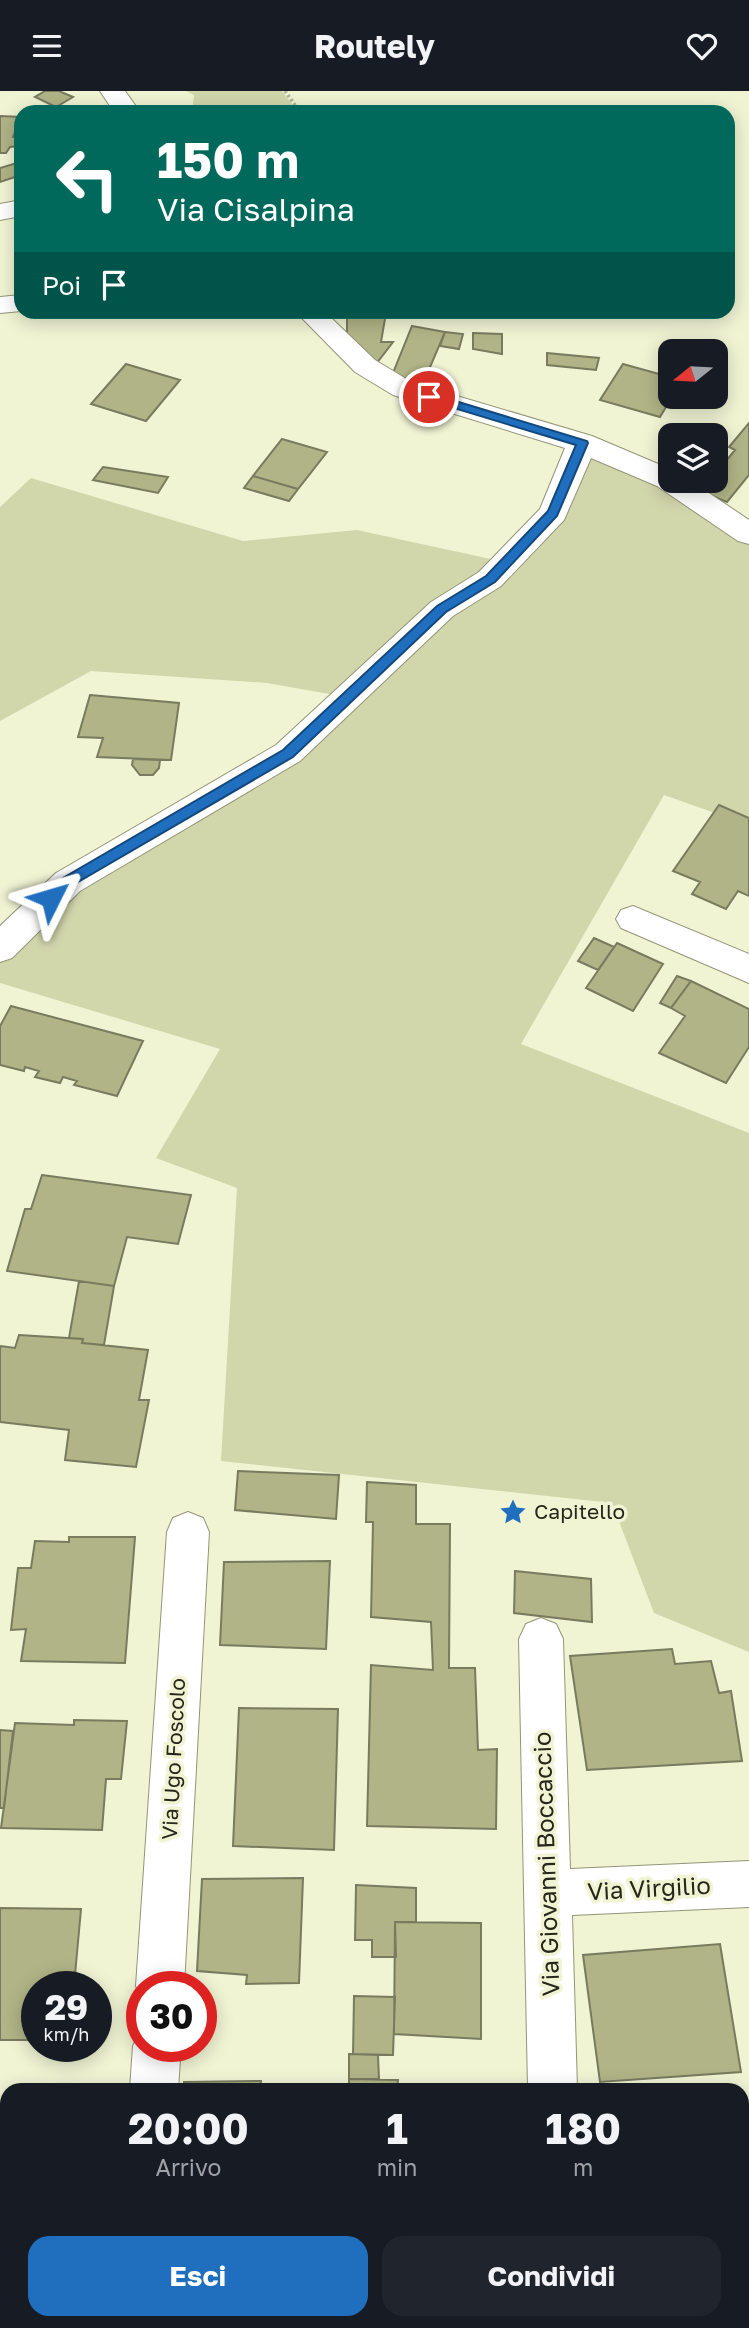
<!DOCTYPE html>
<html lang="it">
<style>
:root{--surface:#171b24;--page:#20242c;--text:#f1f3f6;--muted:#9ea1a6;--accent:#1f6fbe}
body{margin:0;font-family:"Golos Text",sans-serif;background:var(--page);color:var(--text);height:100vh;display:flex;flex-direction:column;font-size:26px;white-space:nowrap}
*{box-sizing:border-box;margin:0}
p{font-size:23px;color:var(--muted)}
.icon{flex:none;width:38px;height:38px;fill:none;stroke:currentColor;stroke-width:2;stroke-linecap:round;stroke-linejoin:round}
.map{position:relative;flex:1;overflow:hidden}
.details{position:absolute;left:0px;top:1992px;width:749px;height:247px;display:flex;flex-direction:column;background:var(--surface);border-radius:21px 21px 0 0;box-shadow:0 4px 18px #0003}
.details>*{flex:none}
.banner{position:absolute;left:14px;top:14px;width:721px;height:214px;border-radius:21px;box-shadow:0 4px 18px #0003;background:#00695c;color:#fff;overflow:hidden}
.needle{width:46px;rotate:252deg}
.buttons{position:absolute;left:658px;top:248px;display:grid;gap:14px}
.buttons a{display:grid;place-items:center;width:70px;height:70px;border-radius:14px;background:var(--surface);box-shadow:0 4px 18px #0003;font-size:35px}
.speed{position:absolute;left:21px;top:1880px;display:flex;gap:14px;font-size:35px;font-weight:700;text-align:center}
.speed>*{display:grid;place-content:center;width:91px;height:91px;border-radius:50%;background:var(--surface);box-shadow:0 4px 18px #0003;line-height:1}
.speed small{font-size:18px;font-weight:400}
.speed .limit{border:10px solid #d22;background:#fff;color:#111}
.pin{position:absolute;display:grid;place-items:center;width:60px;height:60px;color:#fff;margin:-30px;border:4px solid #fff;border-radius:50%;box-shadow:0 2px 7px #0007}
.me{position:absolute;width:77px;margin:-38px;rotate:50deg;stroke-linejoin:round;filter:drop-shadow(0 0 5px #0008)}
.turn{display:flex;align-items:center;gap:24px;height:147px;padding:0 28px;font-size:32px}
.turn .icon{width:91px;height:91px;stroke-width:2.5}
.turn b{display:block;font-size:49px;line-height:60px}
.then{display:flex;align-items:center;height:66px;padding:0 28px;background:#0003;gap:14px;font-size:26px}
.eta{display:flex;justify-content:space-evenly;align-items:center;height:119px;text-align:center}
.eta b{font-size:42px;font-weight:700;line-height:49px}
.cta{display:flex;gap:14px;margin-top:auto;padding:14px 28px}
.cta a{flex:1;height:80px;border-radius:21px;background:var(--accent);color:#fff;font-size:28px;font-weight:700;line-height:80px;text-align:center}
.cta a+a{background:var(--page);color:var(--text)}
header{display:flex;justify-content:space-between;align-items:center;height:91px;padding:0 28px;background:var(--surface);font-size:32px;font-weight:700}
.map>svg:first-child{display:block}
.green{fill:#d2d6ab}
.building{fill:#b0b486;stroke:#787b5e;stroke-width:2}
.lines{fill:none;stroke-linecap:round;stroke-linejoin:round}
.minor-casing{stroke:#929577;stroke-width:2}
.path{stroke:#b0b398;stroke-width:3.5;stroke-dasharray:2.5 2.5;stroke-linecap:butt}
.minor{fill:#fff;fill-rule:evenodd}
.route{fill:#1f6fbe;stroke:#14487c;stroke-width:2}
.labels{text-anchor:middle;stroke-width:7;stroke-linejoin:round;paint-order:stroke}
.poi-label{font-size:21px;fill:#26271b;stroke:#f0f4d3;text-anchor:start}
.street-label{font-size:21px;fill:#26271b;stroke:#f0f4d3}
.near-street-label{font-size:24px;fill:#26271b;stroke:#f0f4d3}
</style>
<header><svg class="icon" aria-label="menu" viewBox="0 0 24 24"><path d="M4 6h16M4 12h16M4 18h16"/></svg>Routely<svg class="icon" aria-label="heart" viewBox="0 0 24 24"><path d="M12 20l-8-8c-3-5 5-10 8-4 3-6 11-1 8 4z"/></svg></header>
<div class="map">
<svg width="749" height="2237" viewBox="0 0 749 2237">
<rect width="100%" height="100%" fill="#f0f4d3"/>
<!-- green -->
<path class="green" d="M186,0H282L298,21H192L194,4Z
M581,349L749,442V734L664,704L521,953L749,1042V1561L654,1522L612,1412L221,1370L237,1097L156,1067L220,958L0,892V865L71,796L352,607L267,592L91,580L0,630V416L31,387L243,450L357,439L509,472Z"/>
<!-- building -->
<path class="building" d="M45,0H59L73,6L56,16L35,6Z
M0,25L21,26L13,46H21V55L10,56L6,62H0Z
M20,71L21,84L0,91V77Z
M347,220L386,222L381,251H393L376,273L347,249Z
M412,235L445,241L422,295L393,282Z
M445,241L463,243L459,258L440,255Z
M473,242L502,243V263L473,258Z
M547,262L599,267L596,279L547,274Z
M126,273L180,289L146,330L91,313Z
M623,273L670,286L672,306L660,326L600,309Z
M749,332V384L727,411L700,400L709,390H716V382L735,359L729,356Z
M282,348L327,361L298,398L253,385Z
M103,376L168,386L158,402L93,389Z
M253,385L298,398L289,410L244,397Z
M90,604L179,612L171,669L97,666L103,647L78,646Z
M133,668L160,669L159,677L153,684H140L132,674Z
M719,714L749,727V805L738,800L726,818L692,803L700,791L673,780Z
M594,847L614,856L598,879L578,870Z
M617,852L663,873L633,920L586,897Z
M677,885L691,890L671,917L660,912Z
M691,890L749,918V956L726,992L659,962L685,925L671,917Z
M11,915L143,950L117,1005L74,994L77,990L63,986L60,992L35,986L39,980L25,976L24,980L0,974V935Z
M42,1084L191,1104L178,1153L127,1146L114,1195L7,1180L25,1118H31Z
M79,1190L114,1195L104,1254L82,1252L83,1248L69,1247Z
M19,1244L83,1248L82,1252L148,1259L139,1309H149L136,1376L65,1369L69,1339L0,1331V1258L1,1255L15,1257Z
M238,1380L339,1384L336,1428L235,1419Z
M367,1391L416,1394V1433H450L449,1577H475L478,1659L497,1658L496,1738L367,1735L371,1574L433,1579L431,1531L371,1526L373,1431H366Z
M69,1446H135L125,1572L21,1570L26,1538L11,1539L18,1477H31L35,1450L69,1451Z
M330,1470L326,1558L220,1554L224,1471Z
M515,1480L591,1488L592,1531L514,1522Z
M672,1558L675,1573L711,1570L719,1602L731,1600L742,1670L587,1679L570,1565Z
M239,1617L338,1618L334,1759L233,1755Z
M74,1629L127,1630L121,1688H106L102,1739L1,1737L15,1632L74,1634Z
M0,1639L13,1640L4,1717H0Z
M303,1787L299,1892L246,1893L247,1884L197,1880L202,1788Z
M356,1794L416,1797V1831H395L396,1866H372V1849H355Z
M0,1817L81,1818L74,1895H37V1949H0Z
M395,1831L481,1832V1948L394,1943Z
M720,1853L741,1981L600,1991L583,1864Z
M354,1905L395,1906L393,1964L353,1963Z
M349,1963L378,1964L379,1988H349Z
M349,1988L398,1989L397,1998H349Z
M261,1990L260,1998H184V1991Z
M0,2040H7V2163H0Z"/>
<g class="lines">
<!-- minor casing -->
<g class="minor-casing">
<path id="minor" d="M100,0H125L140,21H114Z
M21,109V125L0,129V113Z
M21,204V220L0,222V206Z
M295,220H324L375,269L413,292L592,345L670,378V390H691L749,429V453L738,450L657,395L591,367L564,429L501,495L453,525L300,670L80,800L12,867L0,871V835L56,782L276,654L431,511L479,481L540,418L565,357L393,304L355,281Z
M633,815L749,863V892L621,837L616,828L621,819Z
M188,1421L203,1427L209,1441L184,1895H142V1909L136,1895L167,1441L173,1427Z
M541,1527L556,1533L563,1548L570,1778L749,1770V1816L572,1824L577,1998H528L519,1548L526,1533Z
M142,1937V1955H181L178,1998H130L133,1955Z
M0,2167H7V2219H0Z
M742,2180H749V2232L741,2231Z
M113,2231H165V2237H113Z
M534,2231H586V2237H534Z"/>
</g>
<!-- path -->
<path class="path" d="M285,0L300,21"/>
<!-- minor -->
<use href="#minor" class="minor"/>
</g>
<!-- route -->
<path class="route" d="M429,302L587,350L588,352L557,425L495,491L446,521L293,666L73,794L56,811H46L44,807L63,787L283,659L437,515L486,485L548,420L576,354L424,308L423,306Z"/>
<!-- icons -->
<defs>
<g id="sight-bare" transform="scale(2.1)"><path d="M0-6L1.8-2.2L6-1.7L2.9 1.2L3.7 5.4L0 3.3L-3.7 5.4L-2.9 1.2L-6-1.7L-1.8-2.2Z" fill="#1f6fbe" stroke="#f0f4d3" stroke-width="2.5" paint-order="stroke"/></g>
</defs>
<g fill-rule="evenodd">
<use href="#sight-bare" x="513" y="1421"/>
</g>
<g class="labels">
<!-- poi labels -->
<g class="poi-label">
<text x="534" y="1428">Capitello</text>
</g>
<!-- street labels -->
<g class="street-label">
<text transform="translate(174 1668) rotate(-87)" y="7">Via Ugo Foscolo</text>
</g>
<!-- near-street labels -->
<g class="near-street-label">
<text transform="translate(547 1773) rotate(-92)" y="8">Via Giovanni Boccaccio</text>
<text transform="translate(649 1798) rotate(-3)" y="8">Via Virgilio</text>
</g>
</g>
</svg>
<div class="buttons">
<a><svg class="needle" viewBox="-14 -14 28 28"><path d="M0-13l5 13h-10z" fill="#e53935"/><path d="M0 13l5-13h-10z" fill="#9ea1a6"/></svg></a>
<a><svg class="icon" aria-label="layers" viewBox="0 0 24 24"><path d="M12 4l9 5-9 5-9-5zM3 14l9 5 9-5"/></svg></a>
</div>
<div class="speed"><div>29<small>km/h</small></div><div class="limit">30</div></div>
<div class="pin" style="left:429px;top:306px;background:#d93025"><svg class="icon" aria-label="arrive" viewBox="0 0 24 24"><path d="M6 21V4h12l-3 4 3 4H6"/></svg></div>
<svg class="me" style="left:51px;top:807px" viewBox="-20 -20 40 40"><path d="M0-17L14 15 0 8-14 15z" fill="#1f6fbe" stroke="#fff" stroke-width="4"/></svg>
<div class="banner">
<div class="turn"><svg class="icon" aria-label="left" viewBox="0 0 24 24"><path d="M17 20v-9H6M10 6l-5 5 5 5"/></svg><div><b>150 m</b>Via Cisalpina</div></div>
<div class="then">Poi<svg class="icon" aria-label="arrive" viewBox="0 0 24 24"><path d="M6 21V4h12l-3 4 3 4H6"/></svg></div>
</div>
<section class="details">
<div class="eta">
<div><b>20:00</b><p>Arrivo</p></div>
<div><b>1</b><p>min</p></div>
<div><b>180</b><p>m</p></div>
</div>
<div class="cta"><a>Esci</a><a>Condividi</a></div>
</section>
</div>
